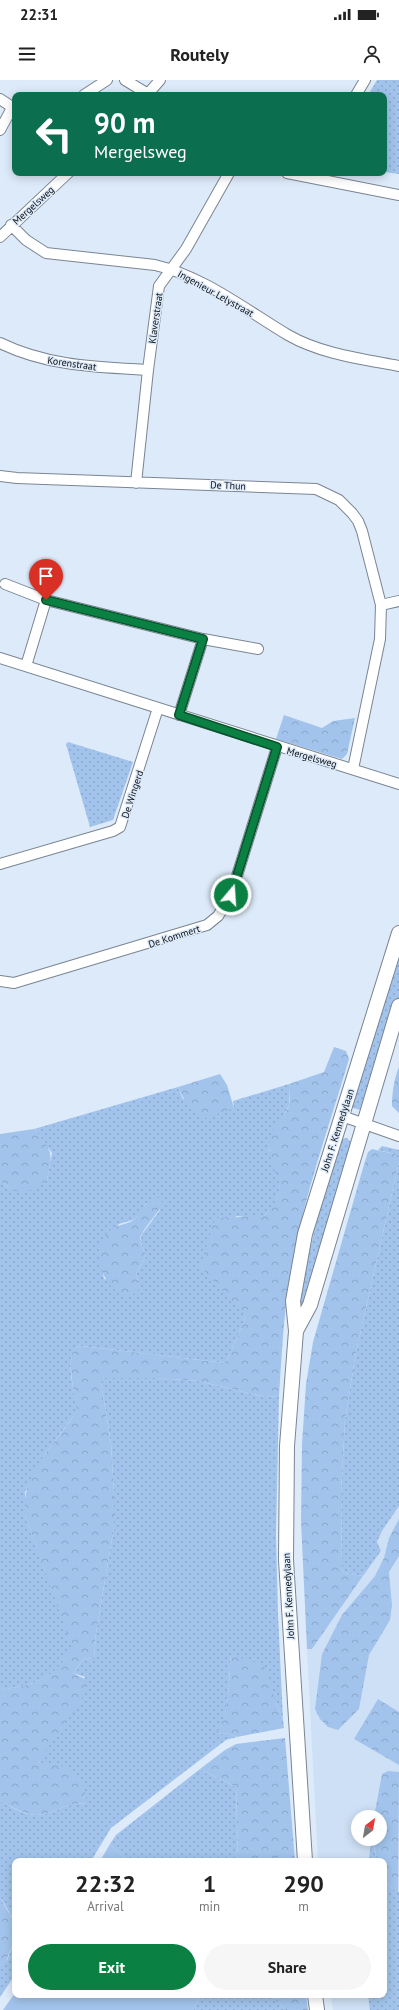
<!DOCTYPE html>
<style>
:root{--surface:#fff;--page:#f6f6f6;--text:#222;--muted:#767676;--accent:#0b8043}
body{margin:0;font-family:"PT Sans",sans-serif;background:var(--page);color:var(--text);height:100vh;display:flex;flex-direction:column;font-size:15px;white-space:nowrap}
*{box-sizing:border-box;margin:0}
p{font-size:13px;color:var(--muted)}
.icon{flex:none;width:22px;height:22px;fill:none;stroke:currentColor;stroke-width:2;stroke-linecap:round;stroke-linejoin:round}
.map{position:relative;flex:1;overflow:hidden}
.drawer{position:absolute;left:12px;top:1778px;width:375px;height:140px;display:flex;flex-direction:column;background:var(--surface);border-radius:8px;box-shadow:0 2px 10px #0003}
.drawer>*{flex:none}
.banner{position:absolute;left:12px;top:12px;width:375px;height:84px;border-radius:8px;box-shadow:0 2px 10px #0003;background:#0b6e4f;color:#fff;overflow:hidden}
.needle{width:26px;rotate:31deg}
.controls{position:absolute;left:351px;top:1730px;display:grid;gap:8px}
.controls a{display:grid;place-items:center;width:36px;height:36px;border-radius:50%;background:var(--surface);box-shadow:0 2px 10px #0003;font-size:20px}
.pin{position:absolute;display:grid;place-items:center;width:34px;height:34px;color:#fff;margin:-41px -17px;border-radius:50% 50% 50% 0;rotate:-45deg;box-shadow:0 0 4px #0007}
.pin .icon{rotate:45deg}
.me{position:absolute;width:44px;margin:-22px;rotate:18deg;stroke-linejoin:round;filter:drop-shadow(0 0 3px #0008)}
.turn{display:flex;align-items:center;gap:14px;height:84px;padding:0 16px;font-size:18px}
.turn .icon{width:52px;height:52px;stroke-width:2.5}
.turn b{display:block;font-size:28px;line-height:34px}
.eta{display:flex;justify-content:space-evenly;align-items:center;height:68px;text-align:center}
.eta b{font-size:24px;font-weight:700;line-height:28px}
.primary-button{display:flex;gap:8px;margin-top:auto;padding:8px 16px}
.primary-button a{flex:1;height:46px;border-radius:24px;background:var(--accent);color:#fff;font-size:16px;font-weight:700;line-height:46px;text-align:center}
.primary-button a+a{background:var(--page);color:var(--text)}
.status{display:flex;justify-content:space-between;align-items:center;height:28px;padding:0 20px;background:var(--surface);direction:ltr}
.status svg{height:11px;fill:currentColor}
header{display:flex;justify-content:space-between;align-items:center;height:52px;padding:0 16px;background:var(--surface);font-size:18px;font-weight:700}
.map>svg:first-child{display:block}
.built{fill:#cee0f5;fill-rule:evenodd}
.grass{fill:url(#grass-dots);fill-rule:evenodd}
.forest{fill:url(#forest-crowns)}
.garden{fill:#a2c4ec}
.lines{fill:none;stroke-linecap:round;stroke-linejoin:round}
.street-casing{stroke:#7a8593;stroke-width:12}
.secondary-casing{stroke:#7a8593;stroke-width:16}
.street{stroke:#fff;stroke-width:10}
.secondary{stroke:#fff;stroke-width:14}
.route-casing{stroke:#07532c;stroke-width:10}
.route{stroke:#0b8043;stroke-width:7}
.labels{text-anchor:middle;stroke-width:3;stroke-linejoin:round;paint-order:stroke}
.street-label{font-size:10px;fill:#0b0f14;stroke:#ddeaf9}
</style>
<div class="status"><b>22:31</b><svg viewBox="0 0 49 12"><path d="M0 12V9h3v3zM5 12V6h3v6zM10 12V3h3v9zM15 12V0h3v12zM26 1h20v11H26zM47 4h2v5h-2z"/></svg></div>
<header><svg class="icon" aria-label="menu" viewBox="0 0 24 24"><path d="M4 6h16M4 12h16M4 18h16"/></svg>Routely<svg class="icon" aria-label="person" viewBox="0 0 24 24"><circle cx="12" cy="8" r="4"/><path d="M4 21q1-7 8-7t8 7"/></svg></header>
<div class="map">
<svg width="399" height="1930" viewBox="0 0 399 1930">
<defs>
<pattern id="grass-dots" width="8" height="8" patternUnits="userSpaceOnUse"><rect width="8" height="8" fill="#a2c4ec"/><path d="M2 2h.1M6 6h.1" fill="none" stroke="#8aa7ca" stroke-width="1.8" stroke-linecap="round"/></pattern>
<pattern id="forest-crowns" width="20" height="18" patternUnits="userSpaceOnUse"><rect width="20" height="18" fill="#a2c4ec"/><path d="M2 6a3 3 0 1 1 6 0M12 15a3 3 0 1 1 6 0" fill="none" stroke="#8aa7ca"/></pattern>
</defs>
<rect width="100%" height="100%" fill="#ddeaf9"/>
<!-- built -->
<path class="built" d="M399,1426V1930H333L331,1915H384V1781H318L307,1569H312L381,1471L377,1463L382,1451ZM358,1737H380V1759H358Z"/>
<!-- grass -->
<path class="grass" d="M377,0H399V94L384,92V15H368Z
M68,662L133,682L113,740L90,747L66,664Z
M399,872V917L364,1026L361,1030L353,1028L351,1022Z
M289,1004V1025L269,1069L280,1103L279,1113L275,1124L264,1136L255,1138L236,1136L246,1236L226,1283L81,1266L76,1267C65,1281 74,1313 78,1330L45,1374L25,1412V1435L73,1567C54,1600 37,1604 0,1610V1101L10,1109L47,1100L52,1073L34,1049L178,1007L183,1019L234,1028L233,1021ZM146,1123L160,1130L142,1154L140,1161L146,1176L136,1194L139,1205L104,1199L99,1171L119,1144L133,1140L141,1134Z
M347,1058L351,1062V1068L304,1225L297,1236C307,1175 322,1117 341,1059Z
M382,1066L399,1070V1075L378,1070Z
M399,1082V1426L382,1451L377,1462L381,1471L363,1496L344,1493L342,1489L341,1415L345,1340L356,1272Z
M104,1298H157L198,1301L265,1317L279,1316L276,1455L278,1534L283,1640L276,1623L231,1575C228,1599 231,1633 217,1654L226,1653L237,1657L226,1660L111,1748L91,1781H15V1842L0,1817V1721C10,1726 24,1735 35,1735C54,1736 65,1721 87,1724L42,1683L38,1682L85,1597L73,1593L84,1578L94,1579L96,1553L114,1447V1411L111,1364L101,1302Z
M200,1689L236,1707L238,1781H128L110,1764L116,1755Z
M371,1759H372L377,1781H369Z
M384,1799L390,1807L399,1812V1930H370L368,1915H384Z
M15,1859V1895L0,1917V1886L7,1880Z
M201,1915H270L286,1930H193Z"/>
<!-- forest -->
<path class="forest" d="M284,635L322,648L333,641L355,638L347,674L342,679L276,659Z
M334,967L346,971L349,979C329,1046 305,1114 292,1183C284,1227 282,1272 279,1316L265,1317L198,1301L157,1298H104L101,1302L111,1364L114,1411V1447L96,1553L94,1579L84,1578L73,1593L87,1600L85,1612L79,1624L38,1682C43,1684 49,1682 54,1683C75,1689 84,1702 87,1723V1724C65,1721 54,1736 35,1735C23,1734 10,1726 0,1721V1610C37,1604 54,1600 72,1567L25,1435C20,1392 57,1364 77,1330C75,1316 65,1277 76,1267L81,1266L226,1283L246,1236L200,1186L214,1142L216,1138L264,1136C298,1101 264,1095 270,1060C272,1045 286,1038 289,1025C290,1019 289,1010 289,1004L324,992Z
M399,987V1033L392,1026C392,1013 394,999 399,987Z
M220,994L227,1005L234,1028L206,1038L187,1025L178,1007Z
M34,1049C53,1073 53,1070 47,1100L25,1113L10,1109L0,1101V1054Z
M372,1069L399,1075V1082L356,1272L345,1340L341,1415L342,1489L344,1493L363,1496L312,1569H307L301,1441L302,1364L306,1304L313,1262L363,1088L368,1072Z
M156,1118H161L163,1123C159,1133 139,1152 140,1161C141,1166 145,1171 146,1176L136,1194L139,1205L138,1212C115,1225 97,1191 99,1172C99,1167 104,1159 106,1155C113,1144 123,1146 132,1141C140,1136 141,1130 146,1124C148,1121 153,1119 156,1118Z
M399,1439V1476L389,1492L392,1525L390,1540L369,1575L359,1629L338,1650L328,1647L320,1639L315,1629L322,1574L342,1535L375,1496L384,1478L389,1458Z
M231,1575L264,1585L276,1623L283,1640L284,1648L237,1657L226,1653L216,1654C231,1633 228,1599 231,1575Z
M378,1619L399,1632V1685L354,1659Z
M285,1658L295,1781H238L236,1707L200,1689L225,1670L236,1664Z
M388,1691L399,1692L398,1813C383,1802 384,1798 384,1781H377L373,1759H380V1737H374L382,1694Z
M0,1817C12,1842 22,1841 10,1871C7,1877 7,1883 0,1886Z
M270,1915H306L308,1930H286Z"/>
<!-- garden -->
<path class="garden" d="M110,1764L128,1781H100Z
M15,1913V1915H201L193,1930H3Z"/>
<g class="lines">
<!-- street casing -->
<g class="street-casing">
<path id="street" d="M125,0L148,14
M84,15L107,0
M147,15L160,0
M356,15L365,0
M0,19L15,29
M0,50L12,28
M287,93L399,115
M11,145L26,160L46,173L155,185C203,196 246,230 288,255C321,274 362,279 399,286
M0,157L68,93
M0,263C47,286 96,287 148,290
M0,396L17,398L316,409L339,420L352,433L358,441L362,451L381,525L380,559L353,689
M136,403L148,290L159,206L186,169L229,93
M5,504L46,520L203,559L258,569
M381,525L399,521
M0,578L399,704
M26,586L46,520
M179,635L203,559
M0,784L113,751L120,747L158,628
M0,901L14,903L207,845L218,836L231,815L277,667
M342,1036L399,1056"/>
</g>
<!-- secondary casing -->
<g class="secondary-casing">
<path id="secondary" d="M296,1251L310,1225L399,926
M305,1781L286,1480L287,1366L296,1251L293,1221L305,1154L399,853
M315,1915L317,1930"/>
</g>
<!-- street -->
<use href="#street" class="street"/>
<!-- secondary -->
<use href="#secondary" class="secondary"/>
</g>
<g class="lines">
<!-- route casing -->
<g class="route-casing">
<path id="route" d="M46,520L203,559L179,635L277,667L231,815"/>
</g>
<!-- route -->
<use href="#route" class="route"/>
</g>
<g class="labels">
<!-- street labels -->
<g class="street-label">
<text transform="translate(33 125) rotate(-42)" y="4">Mergelsweg</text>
<text transform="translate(216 213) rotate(29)" y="4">Ingenieur Lelystraat</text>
<text transform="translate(155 238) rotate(-82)" y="4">Klaverstraat</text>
<text transform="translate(72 283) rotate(8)" y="4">Korenstraat</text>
<text transform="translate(228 405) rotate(2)" y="4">De Thun</text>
<text transform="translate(312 677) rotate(16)" y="4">Mergelsweg</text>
<text transform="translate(132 714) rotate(-72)" y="4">De Wingerd</text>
<text transform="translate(174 856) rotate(-18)" y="4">De Kommert</text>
<text transform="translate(337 1050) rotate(-72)" y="4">John F. Kennedylaan</text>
<text transform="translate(288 1516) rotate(-93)" y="4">John F. Kennedylaan</text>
</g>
</g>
</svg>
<div class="controls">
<a><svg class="needle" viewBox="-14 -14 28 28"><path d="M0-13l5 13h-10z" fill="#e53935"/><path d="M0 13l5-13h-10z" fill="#767676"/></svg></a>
</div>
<div class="pin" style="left:46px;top:520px;background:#d93025"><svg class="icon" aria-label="arrive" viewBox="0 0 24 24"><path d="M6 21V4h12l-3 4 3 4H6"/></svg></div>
<svg class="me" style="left:231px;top:815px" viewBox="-20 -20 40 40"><circle r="17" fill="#0b8043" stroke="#fff" stroke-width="3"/><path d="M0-11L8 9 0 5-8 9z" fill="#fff"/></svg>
<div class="banner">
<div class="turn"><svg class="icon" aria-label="left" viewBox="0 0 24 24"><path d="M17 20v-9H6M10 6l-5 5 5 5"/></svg><div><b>90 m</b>Mergelsweg</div></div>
</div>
<section class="drawer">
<div class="eta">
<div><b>22:32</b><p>Arrival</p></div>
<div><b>1</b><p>min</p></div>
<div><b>290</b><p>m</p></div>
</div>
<div class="primary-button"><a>Exit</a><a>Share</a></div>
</section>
</div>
